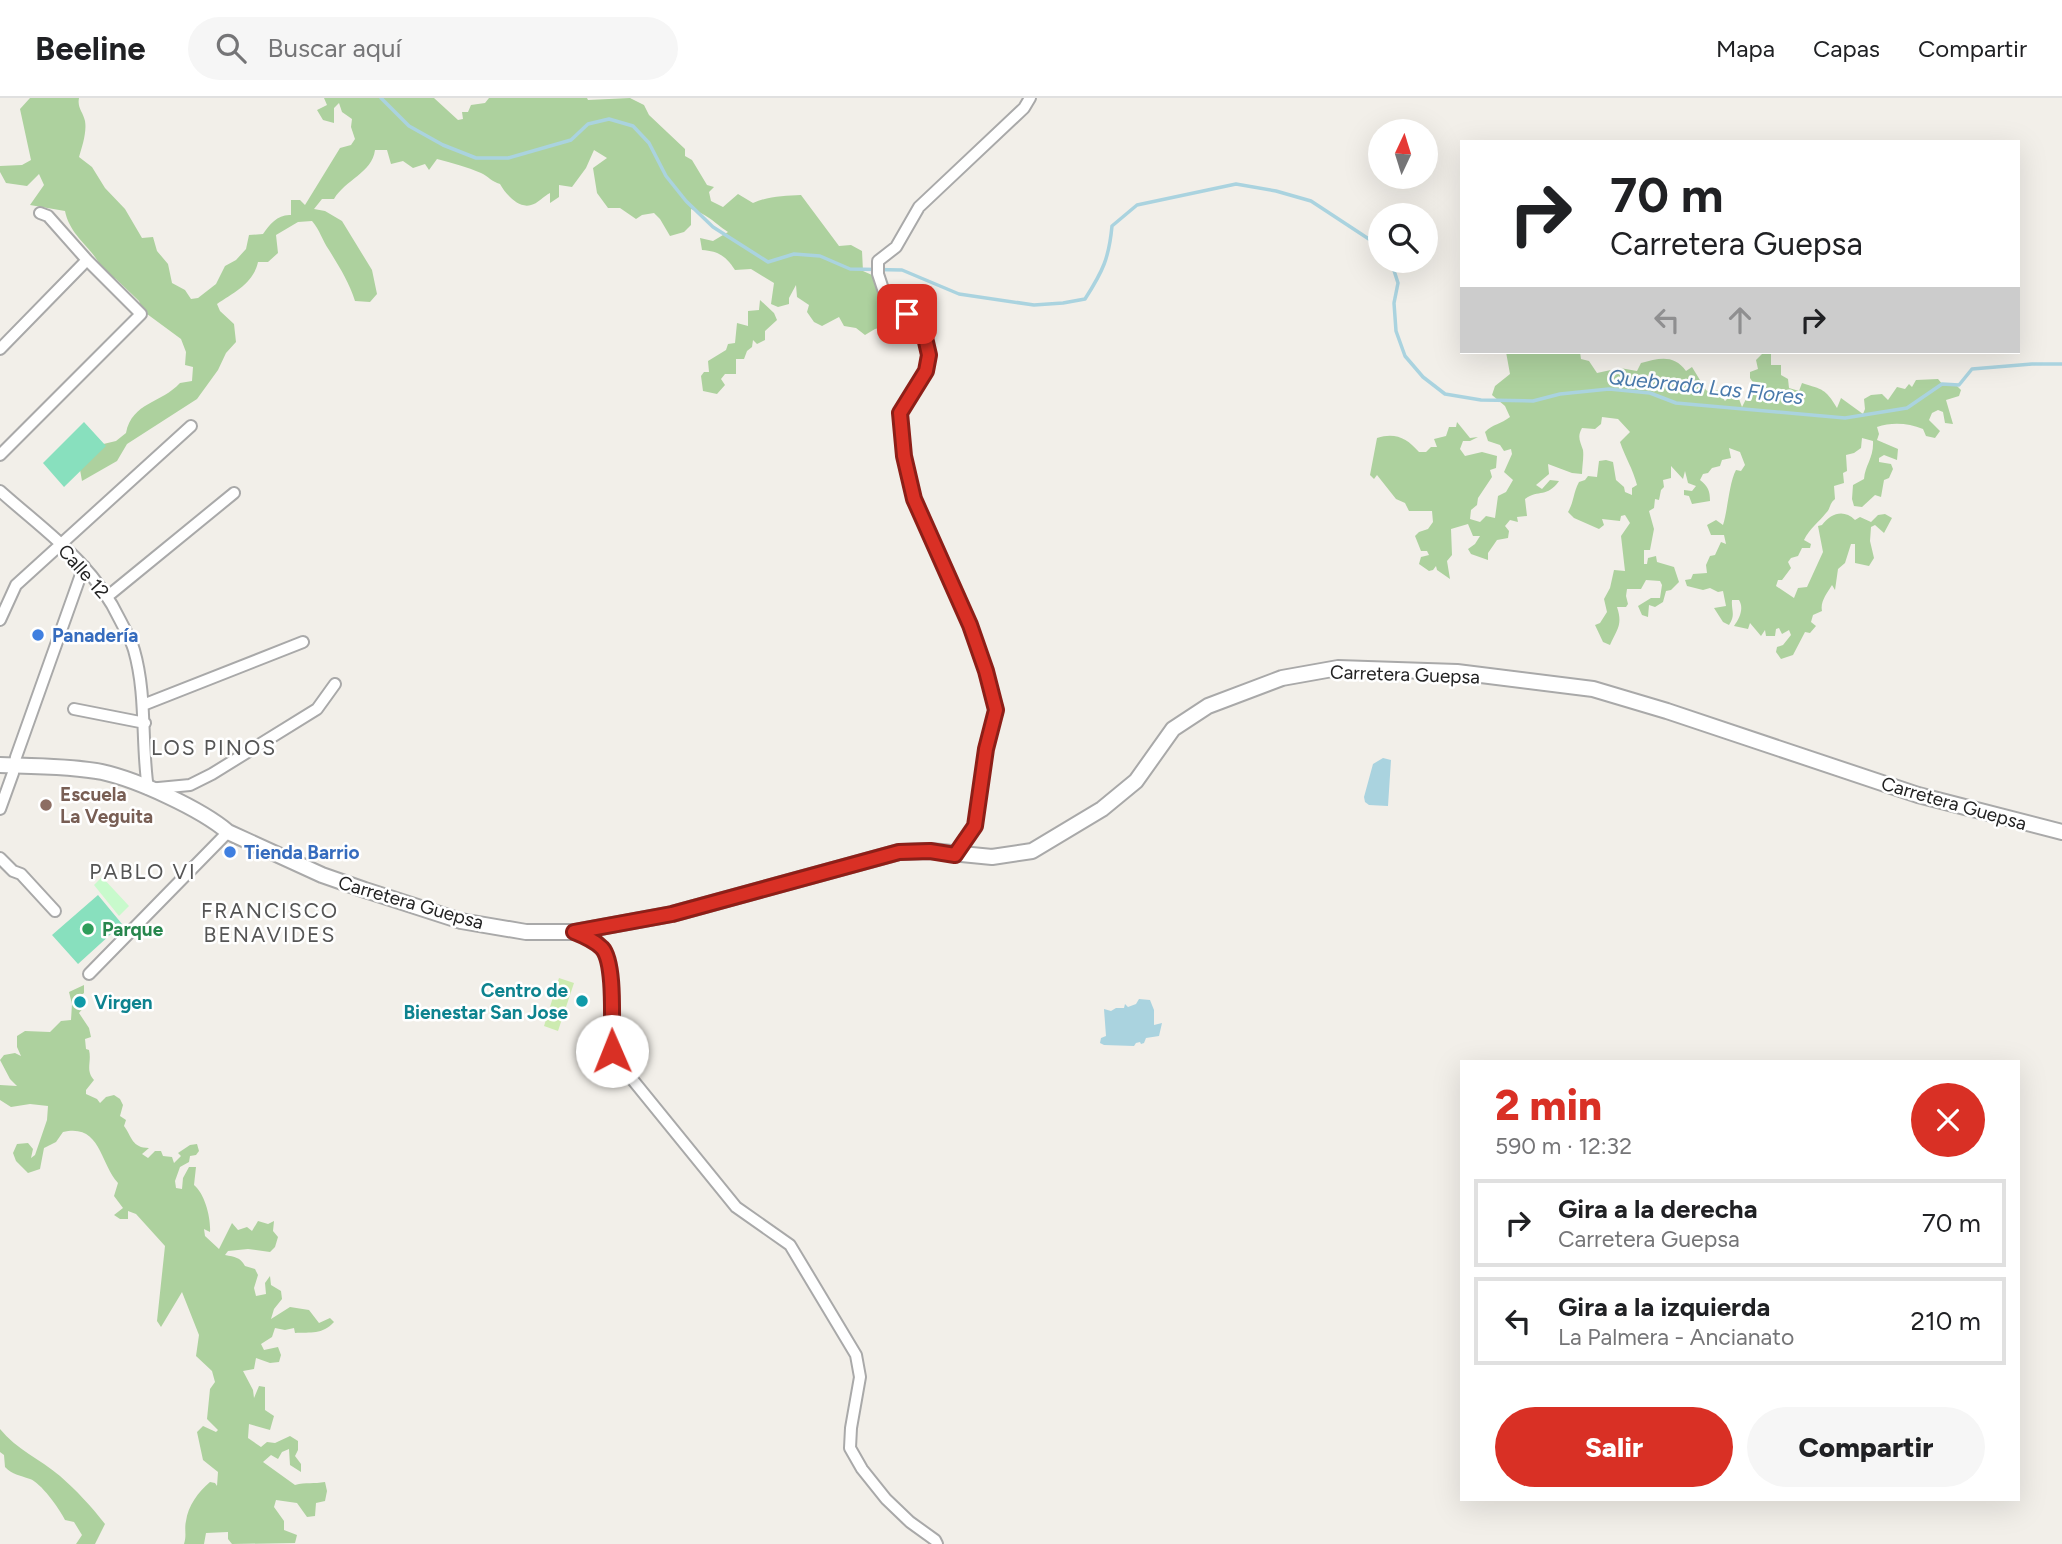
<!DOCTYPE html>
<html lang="es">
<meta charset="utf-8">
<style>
:root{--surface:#fff;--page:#f6f6f6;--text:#202124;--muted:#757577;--line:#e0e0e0;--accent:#d93025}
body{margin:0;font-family:Figtree,sans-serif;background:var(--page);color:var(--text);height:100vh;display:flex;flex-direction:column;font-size:26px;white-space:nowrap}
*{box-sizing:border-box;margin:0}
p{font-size:23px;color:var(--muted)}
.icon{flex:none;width:38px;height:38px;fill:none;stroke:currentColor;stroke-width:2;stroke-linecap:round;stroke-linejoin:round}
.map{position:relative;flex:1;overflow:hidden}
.side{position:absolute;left:1460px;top:962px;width:560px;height:441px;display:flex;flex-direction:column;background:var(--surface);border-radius:0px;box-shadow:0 7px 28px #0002}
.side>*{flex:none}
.top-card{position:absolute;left:1460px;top:42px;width:560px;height:214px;border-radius:0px;box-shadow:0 7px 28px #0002;background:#fff;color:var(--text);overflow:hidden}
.needle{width:46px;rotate:4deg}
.controls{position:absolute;left:1368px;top:21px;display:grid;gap:14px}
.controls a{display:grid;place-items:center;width:70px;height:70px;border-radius:50%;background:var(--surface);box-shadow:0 7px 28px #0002;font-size:35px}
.pin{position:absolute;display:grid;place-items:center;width:60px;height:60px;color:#fff;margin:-30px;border-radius:14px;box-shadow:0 4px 10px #0006}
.me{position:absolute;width:77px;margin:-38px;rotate:359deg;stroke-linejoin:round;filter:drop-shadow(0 0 5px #0008)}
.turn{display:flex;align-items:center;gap:24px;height:147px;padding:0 35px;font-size:32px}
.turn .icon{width:91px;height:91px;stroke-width:2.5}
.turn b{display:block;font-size:49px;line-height:60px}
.lanes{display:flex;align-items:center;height:66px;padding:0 35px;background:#0003;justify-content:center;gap:35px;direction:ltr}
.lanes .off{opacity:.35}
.round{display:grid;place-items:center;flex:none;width:74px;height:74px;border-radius:37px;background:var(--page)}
.summary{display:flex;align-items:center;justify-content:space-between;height:119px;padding:0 35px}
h1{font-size:42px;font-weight:800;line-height:52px;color:var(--accent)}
.action{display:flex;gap:14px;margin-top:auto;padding:14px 35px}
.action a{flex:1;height:80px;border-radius:42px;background:var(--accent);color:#fff;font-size:28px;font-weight:800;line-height:80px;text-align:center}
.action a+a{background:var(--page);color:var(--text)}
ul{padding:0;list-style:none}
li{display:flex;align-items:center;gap:21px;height:88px;margin:0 14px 10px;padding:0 21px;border:4px solid var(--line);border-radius:0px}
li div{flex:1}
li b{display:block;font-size:26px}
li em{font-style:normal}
header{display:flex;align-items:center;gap:42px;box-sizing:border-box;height:98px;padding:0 35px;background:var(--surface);border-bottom:2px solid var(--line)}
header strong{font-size:33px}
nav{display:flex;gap:38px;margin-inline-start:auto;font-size:24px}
.search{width:490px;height:63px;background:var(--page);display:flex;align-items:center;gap:18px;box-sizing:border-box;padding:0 24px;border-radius:38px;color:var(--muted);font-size:26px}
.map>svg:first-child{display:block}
.grass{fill:#cdebb0}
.forest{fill:#add19e}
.park{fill:#c8facc}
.pitch{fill:#88e0be}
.water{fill:#aad3df}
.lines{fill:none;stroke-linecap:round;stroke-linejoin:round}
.stream{stroke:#aad3df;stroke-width:3.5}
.minor-casing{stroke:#a9a9a9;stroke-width:14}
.tertiary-casing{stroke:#a9a9a9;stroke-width:18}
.minor{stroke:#fff;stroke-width:10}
.tertiary{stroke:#fff;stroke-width:14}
.route-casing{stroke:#8d1f18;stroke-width:18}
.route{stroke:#d93025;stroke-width:12}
.shop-dot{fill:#3f7fe0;stroke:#fff;stroke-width:2.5}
.education-dot{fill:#8d6e63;stroke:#fff;stroke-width:2.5}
.leisure-dot{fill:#2e9e5b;stroke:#fff;stroke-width:2.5}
.culture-dot{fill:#0f9aa8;stroke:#fff;stroke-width:2.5}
.labels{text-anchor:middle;stroke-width:5;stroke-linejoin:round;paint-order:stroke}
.street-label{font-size:19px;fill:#222;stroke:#fff}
.shop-label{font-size:19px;font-weight:bold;fill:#366cbe;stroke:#fff;text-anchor:start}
.education-label{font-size:19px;font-weight:bold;fill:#785e54;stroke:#fff;text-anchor:start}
.leisure-label{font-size:19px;font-weight:bold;fill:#27864d;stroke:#fff;text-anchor:start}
.culture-label{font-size:19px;font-weight:bold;fill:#0d838f;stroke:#fff;text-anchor:end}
.water-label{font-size:21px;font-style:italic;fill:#4a7aab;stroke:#fff}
.neighbourhood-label{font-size:21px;letter-spacing:2px;fill:#555;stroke:#fff}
</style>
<header>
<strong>Beeline</strong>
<div class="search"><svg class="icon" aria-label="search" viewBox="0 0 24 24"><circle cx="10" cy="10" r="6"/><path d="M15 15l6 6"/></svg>Buscar aquí</div>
<nav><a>Mapa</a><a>Capas</a><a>Compartir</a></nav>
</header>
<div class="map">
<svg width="2062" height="1446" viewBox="0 0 2062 1446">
<rect width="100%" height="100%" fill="#f2efe9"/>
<!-- grass -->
<path class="grass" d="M559,880L574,885L558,933L544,928Z"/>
<!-- forest -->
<path class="forest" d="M30,0H79C77,10 83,14 85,23C87,34 82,49 79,59L92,69L105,90L125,111L142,140L153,139L157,153L168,166L172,185L185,192L191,201L198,200L216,186L225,168L236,162L246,151L249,137L263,136C270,126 278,116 291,117V102H300L305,107L340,50L351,47L355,41L351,29L352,21L342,14L339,5L334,10V25L323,22L317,12L327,7L324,0H434L458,22L463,21L462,14H468L471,7L485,5L489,0H587L588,2L630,0L644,7L649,17L685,51V58L692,62L707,87L714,89L709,94L711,103L723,109L738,96L753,105C768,98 785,98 801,97L839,148L851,147L862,153L863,173L872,177L884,190L883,201L901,214L893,219L888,228L875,231L865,237L856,230L844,228L839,219L822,228L814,224L807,214L809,207L797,199L796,187L789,200V206L778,209L771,206L774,185L751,171L735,172C726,158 718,153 702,152L700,140L713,143L728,134C712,123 710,118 691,111V127L684,134L670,138L660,121L654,115L642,117L636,121L620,110H608L597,95L593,70L607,60L594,52L586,70L572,89L559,87V99L550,105V95C544,98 537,106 531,107C518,111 505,95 500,86C492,84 488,78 481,75C467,69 452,65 437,61L429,72L425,66L413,70L403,63L391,66L387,52H375C372,75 345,82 334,101H322L314,111L325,113L342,123L372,172L377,196L370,204L355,203C349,184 340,170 329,152C322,142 320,132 312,123L298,124L276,137L278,155L268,164H258C253,186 234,194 217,206L220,213L234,226L236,244L226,255L218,272L197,301L127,346L117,363L82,383L79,366L95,348L116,343L126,335C132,304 162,305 180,285L192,283L193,269L185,267L186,254L181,241L143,213L139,203L116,181L103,173C94,150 70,139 65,113L30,107L44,87L39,76L27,88L6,85L0,74V68L22,67L31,62L20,11Z
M760,202L774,215L777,222L765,233V242L757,246L753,242L752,249L747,253L744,261H736V276H725L721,281L725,287L717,296L703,293L701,278L704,274H709L708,263L726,252L728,246L735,245L737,225L748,228V213L759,212Z
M1506,254H1515L1517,256L1519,254H1580L1581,261L1589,263L1597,275L1620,270L1637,273L1641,265C1659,260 1674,256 1686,273L1692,269L1706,292L1713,297L1717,292L1725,303L1729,299L1739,301L1742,309L1748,297L1756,289L1750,280V274L1758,271L1756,262L1764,254H1771V267H1781V277L1788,281L1789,290L1799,293L1802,285C1823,292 1825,290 1837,310L1841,300L1863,316L1865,311L1864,301L1871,297L1882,296L1888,302L1897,289L1905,291L1909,286L1912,289L1916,282L1938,281L1944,288L1955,286L1961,292L1959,298L1946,302L1953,326L1945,325L1943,314L1938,312L1932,315L1929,322L1940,333L1935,340L1926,338L1923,331C1908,325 1892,324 1877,329L1879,336L1877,342L1898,351L1897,362L1884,357L1879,360V364L1891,366L1893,371L1889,380L1884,382L1881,399L1875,397L1862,409L1854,408L1852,401L1853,387L1864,381C1865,367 1874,360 1873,343L1862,340L1861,350L1854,355L1846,357L1847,373L1843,375L1844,385L1834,388L1835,401C1829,406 1831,410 1826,415C1819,424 1809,431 1804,442L1811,446L1810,450H1802L1798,458L1791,460L1788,464L1791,470L1782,482H1778L1776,488L1794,500L1798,490L1807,489L1823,454L1818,428L1822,427C1831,415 1844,411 1855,422L1860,419L1871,424L1878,417L1885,416L1892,420L1884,435L1875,427L1871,429L1870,443L1874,460L1869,468L1855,465V446H1851L1845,465L1838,471L1835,492L1832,487C1827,495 1820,504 1822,513L1813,517L1811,524L1816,528L1810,535L1805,534L1793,557L1781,561L1776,554L1777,549L1783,547L1791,537L1789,532L1782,536L1779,530L1776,531L1775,538H1766L1765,532L1761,538L1750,525L1748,531L1734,528C1740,520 1744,510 1739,502H1732C1731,512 1736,517 1729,527L1723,524L1714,510L1726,508L1723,493L1718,494L1710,490L1703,492L1687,488L1685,482L1691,481L1693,476L1707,475L1706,467L1710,458L1715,457L1721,444L1726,446L1724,437H1711L1707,427L1716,422L1723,427C1728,411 1729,385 1736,372L1741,373L1745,367L1740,354L1729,350L1731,360L1722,362L1720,368L1712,370L1708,375L1703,376L1700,382C1708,388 1710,393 1710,403L1692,406L1689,398L1684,397V392L1692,393L1696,388L1688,385L1685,373L1683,381L1671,368V380L1663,382L1664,389L1661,392L1659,402L1655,401L1654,410L1649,413L1654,431L1650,452H1644V466H1647L1648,460L1656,458L1657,464L1674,469L1679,484L1671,492L1666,493L1663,504L1655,509L1649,507L1648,519L1642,517L1638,508L1651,500H1660L1662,487L1660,483L1646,482L1641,491H1627L1626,498L1628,506L1626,509H1617C1623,527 1617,531 1610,547L1603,544L1595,527L1600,525L1607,514L1604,501L1610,490L1614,472L1625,473L1621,438L1630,425L1625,417L1621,418L1620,423L1602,421L1604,427L1599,431L1574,420L1568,414C1574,404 1573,395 1579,384L1585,382L1588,378L1597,379L1599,363L1606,362L1613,364L1616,382L1624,389L1625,394L1632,397V390L1637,387C1633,371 1625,359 1620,344L1630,334L1618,321L1602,319L1601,326L1595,331L1582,330C1577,339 1580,343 1583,352C1584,359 1582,369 1582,376L1572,375L1548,366L1549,376L1536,387L1542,391L1550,382L1559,383C1547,400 1539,391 1525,401L1527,418L1517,419L1518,424L1510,422L1505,428L1509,433L1508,440L1497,442L1488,455V462L1471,456L1468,451L1475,446L1480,438H1473L1468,426L1451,431L1452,457L1447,463L1450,481L1437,472L1436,468L1433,472L1429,473L1419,466L1421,459L1429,457L1427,453H1421L1415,438L1419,434L1428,431L1433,424L1432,413H1409L1405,405L1396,401L1377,377L1374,381L1370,377L1377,340C1395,334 1407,340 1419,354H1426L1431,349H1437L1434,341L1446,338L1449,329H1456L1457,324L1470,340L1478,339L1470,343H1463L1460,351L1465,358L1482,354L1497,358L1496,370L1490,372L1492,379L1478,400L1477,407L1471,412L1470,421L1480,424L1486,418L1495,420L1498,398L1506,394L1513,382L1504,374L1512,356L1511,351L1504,353L1500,347L1488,343L1485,334C1493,326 1501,326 1510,319L1505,308L1492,297L1495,288L1510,276Z
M84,887V895L79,899L84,903V909L79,915L89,930L91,939L85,941L86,951L89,952C92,964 85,972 94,982L86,992V996L97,1001L100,1005L106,999L114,997L120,1001L123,1007L120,1018L126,1022L124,1028C132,1039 132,1050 149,1050L142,1056L148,1060L155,1053H161L163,1058L172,1059L174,1065L181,1058L178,1055L190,1047L197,1046L199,1053L196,1057L190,1058L189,1064L180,1069L175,1083L176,1090L182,1091L183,1080L189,1069H196L194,1087C205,1096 211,1120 210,1134L204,1131L205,1138L219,1151L232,1125L238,1132L247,1129L252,1133L258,1123L268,1126L274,1123L273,1133L278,1139L275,1149L270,1154L248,1151L228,1153L225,1157C235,1159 240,1159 245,1168L255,1171L258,1177L254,1190L256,1198L266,1196L265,1185L270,1178L271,1187L281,1193L282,1201L274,1211L271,1221L290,1209L309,1212L319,1225L330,1220L334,1224C322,1237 311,1234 295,1235L294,1230L285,1232L275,1230L272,1239L261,1246L264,1252L278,1249L281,1257L279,1264L270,1265L256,1260L254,1271L243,1273L253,1292L254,1300L259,1288L265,1289V1312L274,1318L270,1332L249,1326L248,1340L261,1349L267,1344L275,1345L290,1338L298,1343V1352L295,1358L301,1366V1374L290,1367L289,1351L282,1354L278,1361L271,1357L263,1364L295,1387C306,1384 314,1386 325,1384L327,1393L325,1403L316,1405L315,1418L307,1419L297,1405L276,1402L274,1409L284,1423V1432L297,1437L295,1445L232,1446L228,1441V1434L206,1435L204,1446H184C187,1437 184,1432 186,1423C188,1408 198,1394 210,1384L215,1385L217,1388L218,1374L203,1362L197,1334L203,1328L216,1334L218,1332L207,1321L210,1291L215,1284L212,1273L196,1258L199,1237L182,1194L161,1229L157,1223L165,1148L136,1116L128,1113V1121H120L114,1117L123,1110L114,1098L118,1085C100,1066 101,1025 63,1034L56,1044L44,1050L40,1071L28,1075L16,1063L13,1055L17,1046L28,1045L33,1051L31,1060L35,1057L47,1022L48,1008L30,1006L11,1009L0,1002V987L17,988L10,981L0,962L4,957L15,955L21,958L17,949V938L25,933L50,934L61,923L71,922L72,906L69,894Z
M0,1331C16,1351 40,1361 60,1378C76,1392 92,1409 105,1426L95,1446H76L82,1437L74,1424L65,1422C60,1411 40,1384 30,1381C19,1377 13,1377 5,1369L4,1357L0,1354Z"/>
<!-- park -->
<path class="park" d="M102,779L129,808L119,818L94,787Z"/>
<!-- pitch -->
<path class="pitch" d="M84,324L106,348L64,389L43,365Z
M98,797L122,826L78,866L52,837Z"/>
<!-- water -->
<path class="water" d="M1383,660L1391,662L1388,708L1369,707L1365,704L1364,699L1373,666Z
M1139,901L1150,902L1154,912V927L1162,925L1159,938L1146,940L1144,945L1141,946L1140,944L1136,945L1134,948L1104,947L1100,945L1101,940L1106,938L1104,911L1111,913L1116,910H1124L1125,906L1128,909L1136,906Z"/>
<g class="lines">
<!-- stream -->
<path class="stream" d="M381,0L409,28L443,47L476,60H508L571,42L588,26L609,21L633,28L649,45L666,78L686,103L713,129L768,164L794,156L820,158L850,171L902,172L959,196L1034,207L1063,205L1085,201C1103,173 1109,160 1112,128L1137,107L1236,86L1276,93L1311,103L1381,149
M1391,163L1398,185L1394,205L1396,233L1405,258L1423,279L1445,296L1481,302L1533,303L1560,296L1609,291L1650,295L1676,305L1845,320L1907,310L1942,286L1959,287L1972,271L2032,266H2062"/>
<!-- minor casing -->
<g class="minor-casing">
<path id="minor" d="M0,251L87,162
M0,357L141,216L87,162L48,118L40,115
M0,393C46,434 93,465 120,522C125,532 131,541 134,552C147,597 141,645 148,691L190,687L212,676L317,611L335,586
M108,498L234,395
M0,522L16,487L191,328
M143,607L303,544
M74,611L145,625
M0,711L13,675L16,659L84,468
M955,757L975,728L986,651L996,612L986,573L970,527L914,402L904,358L900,315L926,273L929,257L926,243L923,231L883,191L878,176V163L896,149L919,109L1024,10L1030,0
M0,760L13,773L21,776L55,813
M574,834C584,838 595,842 603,851C623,875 601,934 619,965L736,1109L790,1147L856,1257L860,1279L851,1330L850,1350L862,1371L886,1401L910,1424L935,1442L937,1446
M89,876L228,734"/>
</g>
<!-- tertiary casing -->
<g class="tertiary-casing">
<path id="tertiary" d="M0,667C31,668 73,668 102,674C138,682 201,711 228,734L322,777L365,792L461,823L526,834H574L672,816L899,754L931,753L992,759L1032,753L1102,711L1136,683L1173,631L1208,608L1282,580L1338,570L1457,574L1593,591L1667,613L1918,697L2062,734"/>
</g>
<!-- minor -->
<use href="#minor" class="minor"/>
<!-- tertiary -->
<use href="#tertiary" class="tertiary"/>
</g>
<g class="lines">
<!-- route casing -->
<g class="route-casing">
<path id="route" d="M612,953C611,930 616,865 602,850C594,842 584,838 574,834L672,816L899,754L930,753L955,757L975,728L986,651L996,612L986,573L970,527L914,401L904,358L900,315L926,273L929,257L923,231L907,216"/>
</g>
<!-- route -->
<use href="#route" class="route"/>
</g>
<!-- markers -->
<g class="shop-dot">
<circle cx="38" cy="537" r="7"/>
<circle cx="230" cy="754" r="7"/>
</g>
<circle class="education-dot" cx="46" cy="707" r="7"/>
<circle class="leisure-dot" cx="88" cy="831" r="7"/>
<g class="culture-dot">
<circle cx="582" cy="903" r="7"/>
<circle cx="80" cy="904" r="7"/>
</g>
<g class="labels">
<!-- street labels -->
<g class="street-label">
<text transform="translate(84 473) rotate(48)" y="7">Calle 12</text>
<text transform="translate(1405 576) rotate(2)" y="7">Carretera Guepsa</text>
<text transform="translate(1954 705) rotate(16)" y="7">Carretera Guepsa</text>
<text transform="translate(411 804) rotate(16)" y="7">Carretera Guepsa</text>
</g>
<!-- shop labels -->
<g class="shop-label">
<text x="52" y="544">Panadería</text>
<text x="244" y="761">Tienda Barrio</text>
</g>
<!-- education labels -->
<g class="education-label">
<text x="60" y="703">Escuela<tspan x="60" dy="22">La Veguita</tspan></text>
</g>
<!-- leisure labels -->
<g class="leisure-label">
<text x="102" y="838">Parque</text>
</g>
<!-- culture labels -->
<g class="culture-label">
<text x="568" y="899">Centro de<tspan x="568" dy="22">Bienestar San Jose</tspan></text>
<text x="94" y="911" text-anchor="start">Virgen</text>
</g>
<!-- water labels -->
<g class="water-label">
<text transform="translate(1706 289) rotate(6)" y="7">Quebrada Las Flores</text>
</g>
<!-- neighbourhood labels -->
<g class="neighbourhood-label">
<text x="214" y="657">LOS PINOS</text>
<text x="143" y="781">PABLO VI</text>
<text x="270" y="820">FRANCISCO<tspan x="270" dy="24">BENAVIDES</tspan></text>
</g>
</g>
</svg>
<div class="controls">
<a><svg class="needle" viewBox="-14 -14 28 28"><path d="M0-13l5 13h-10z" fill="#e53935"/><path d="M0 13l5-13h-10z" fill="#757577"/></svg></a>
<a><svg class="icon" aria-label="search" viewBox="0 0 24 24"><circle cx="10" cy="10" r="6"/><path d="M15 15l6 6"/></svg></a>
</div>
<div class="pin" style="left:907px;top:216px;background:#d93025"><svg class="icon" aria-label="arrive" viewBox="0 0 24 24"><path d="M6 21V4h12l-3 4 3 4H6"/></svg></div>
<svg class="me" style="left:612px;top:953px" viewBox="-20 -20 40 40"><circle r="19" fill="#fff"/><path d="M0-13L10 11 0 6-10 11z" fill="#d93025"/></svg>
<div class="top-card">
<div class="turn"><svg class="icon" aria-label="right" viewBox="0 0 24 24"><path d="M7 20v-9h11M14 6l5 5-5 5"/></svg><div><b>70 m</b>Carretera Guepsa</div></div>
<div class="lanes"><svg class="icon off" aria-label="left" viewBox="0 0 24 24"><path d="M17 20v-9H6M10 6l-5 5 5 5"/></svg><svg class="icon off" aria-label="ahead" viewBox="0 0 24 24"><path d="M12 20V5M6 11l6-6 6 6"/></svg><svg class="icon" aria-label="right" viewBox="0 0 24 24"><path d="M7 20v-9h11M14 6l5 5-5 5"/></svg></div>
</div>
<section class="side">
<div class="summary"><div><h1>2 min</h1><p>590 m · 12:32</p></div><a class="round" style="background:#d93025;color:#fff"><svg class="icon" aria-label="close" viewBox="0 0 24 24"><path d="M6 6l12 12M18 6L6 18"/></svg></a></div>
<ul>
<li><svg class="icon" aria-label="right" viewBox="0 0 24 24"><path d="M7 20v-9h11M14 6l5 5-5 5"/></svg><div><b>Gira a la derecha</b><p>Carretera Guepsa</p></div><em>70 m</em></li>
<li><svg class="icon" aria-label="left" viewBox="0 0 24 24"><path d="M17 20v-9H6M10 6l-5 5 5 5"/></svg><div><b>Gira a la izquierda</b><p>La Palmera - Ancianato</p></div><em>210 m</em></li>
</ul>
<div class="action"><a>Salir</a><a>Compartir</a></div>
</section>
</div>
